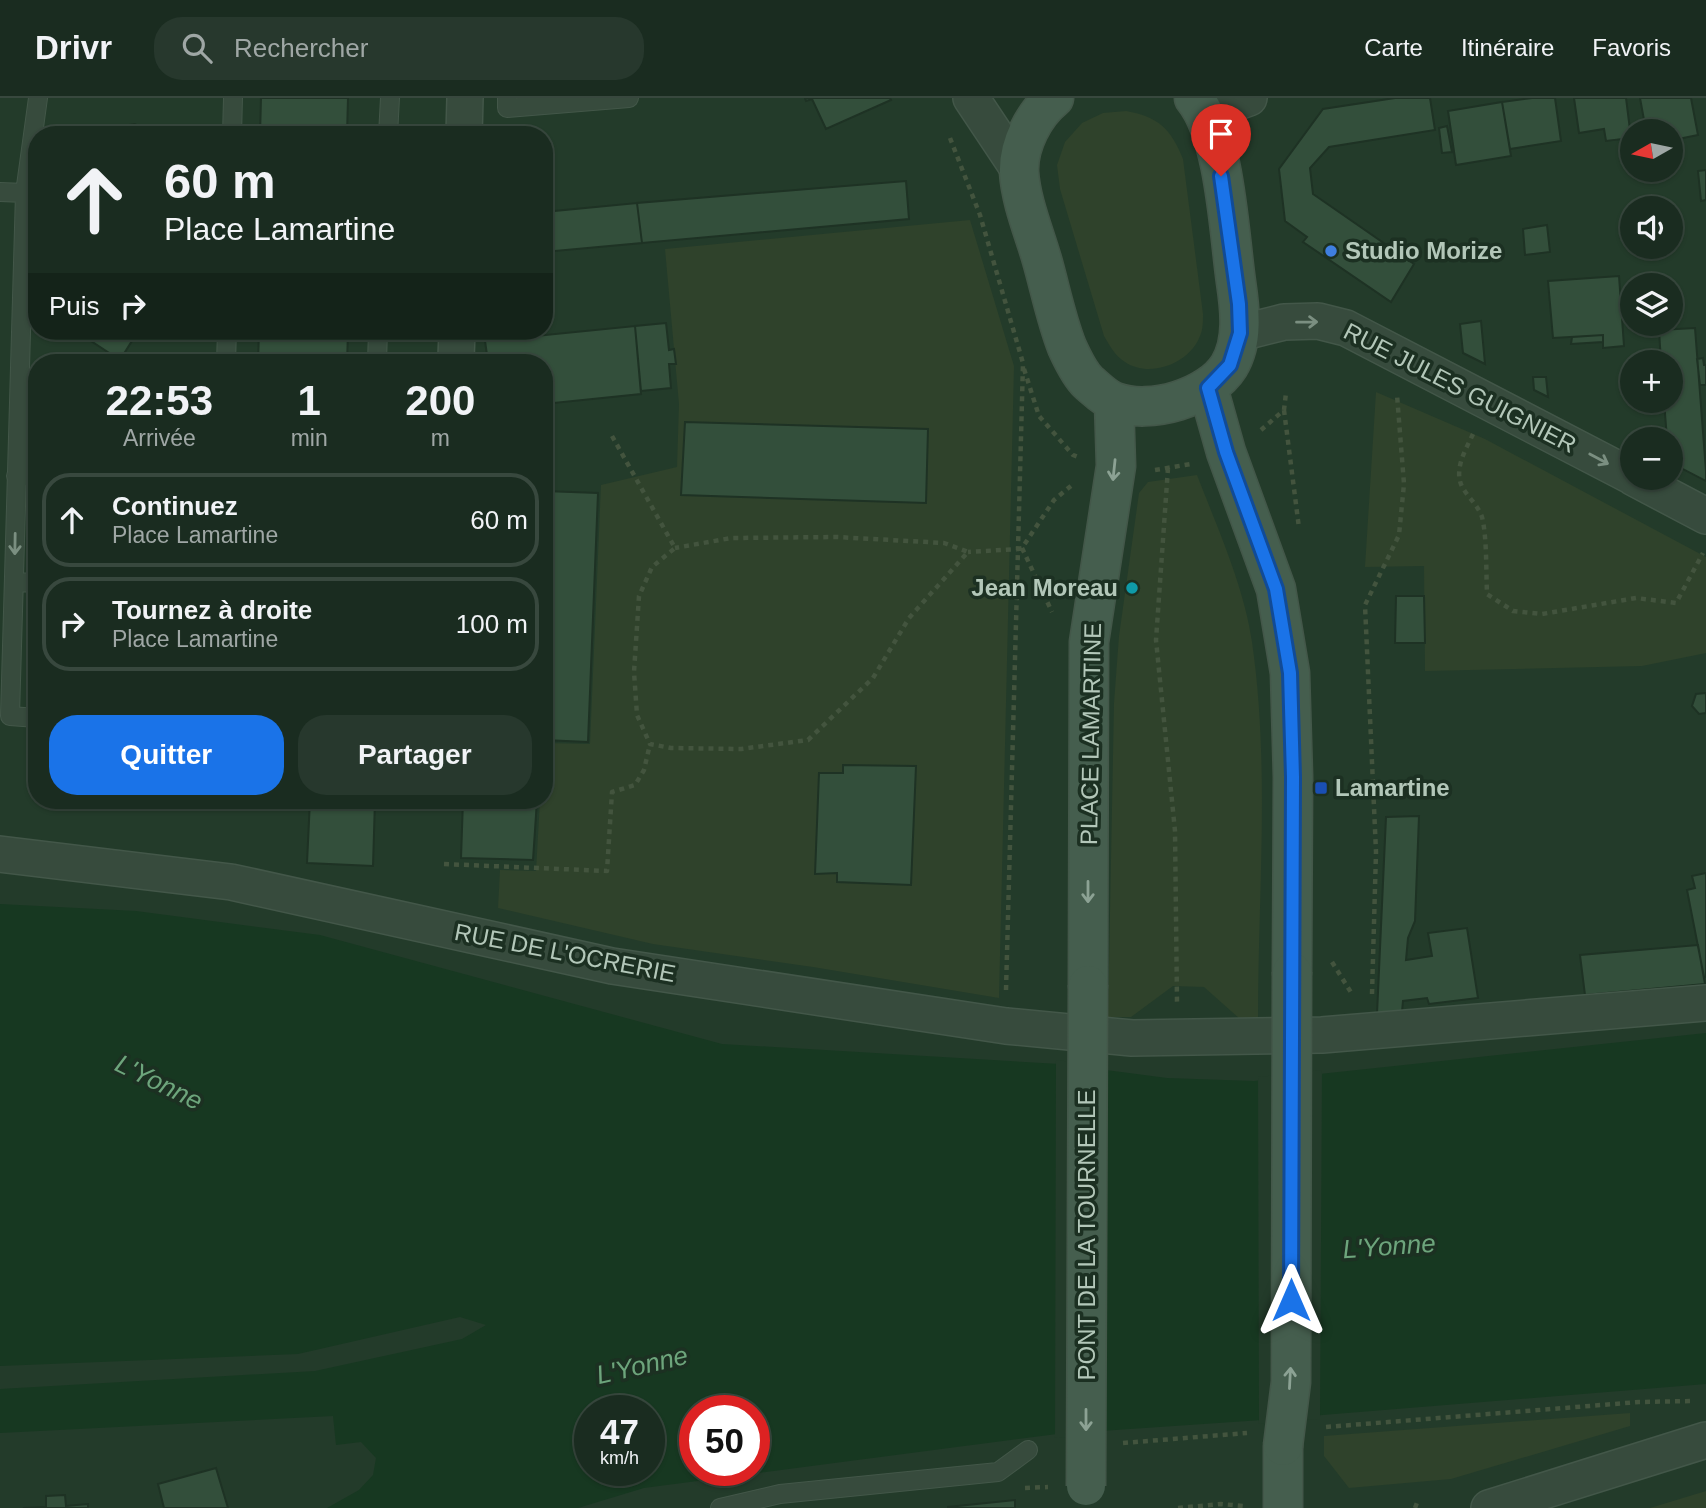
<!DOCTYPE html>
<html lang="fr">
<meta charset="utf-8">
<style>
:root{--surface:#1a2c20;--page:#27382d;--text:#f1f3f6;--muted:#9fa7a5;--line:#38483e;--accent:#1a73e8}
body{margin:0;font-family:Arial,sans-serif;background:var(--page);color:var(--text);height:100vh;display:flex;flex-direction:column;font-size:26px;white-space:nowrap}
*{box-sizing:border-box;margin:0}
p{font-size:23px;color:var(--muted)}
.icon{flex:none;width:38px;height:38px;fill:none;stroke:currentColor;stroke-width:2;stroke-linecap:round;stroke-linejoin:round}
.map{position:relative;flex:1;overflow:hidden}
.panel{position:absolute;left:28px;top:256px;width:525px;height:455px;display:flex;flex-direction:column;background:var(--surface);border-radius:28px;box-shadow:0 2px 5px #0004,0 0 0 2px var(--line)}
.panel>*{flex:none}
.guide{position:absolute;left:28px;top:28px;width:525px;height:214px;border-radius:28px;box-shadow:0 2px 5px #0004,0 0 0 2px var(--line);background:#1a2c20;color:var(--text);overflow:hidden}
.needle{width:46px;rotate:261deg}
.controls{position:absolute;left:1620px;top:21px;display:grid;gap:14px}
.controls a{display:grid;place-items:center;width:63px;height:63px;border-radius:50%;background:var(--surface);box-shadow:0 2px 5px #0004,0 0 0 2px var(--line);font-size:35px}
.speed{position:absolute;left:574px;top:1297px;display:flex;gap:14px;font-size:35px;font-weight:700;text-align:center}
.speed>*{display:grid;place-content:center;width:91px;height:91px;border-radius:50%;background:var(--surface);box-shadow:0 2px 5px #0004,0 0 0 2px var(--line);line-height:1}
.speed small{font-size:18px;font-weight:400}
.speed .limit{border:10px solid #d22;background:#fff;color:#111}
.pin{position:absolute;display:grid;place-items:center;width:60px;height:60px;color:#fff;margin:-72px -30px;border-radius:50% 50% 50% 0;rotate:-45deg;box-shadow:0 0 7px #0007}
.pin .icon{rotate:45deg}
.me{position:absolute;width:77px;margin:-38px;rotate:0deg;stroke-linejoin:round;filter:drop-shadow(0 0 5px #0008)}
.turn{display:flex;align-items:center;gap:24px;height:147px;padding:0 21px;font-size:32px}
.turn .icon{width:91px;height:91px;stroke-width:2.5}
.turn b{display:block;font-size:49px;line-height:60px}
.then{display:flex;align-items:center;height:66px;padding:0 21px;background:#0003;gap:14px;font-size:26px}
.eta{display:flex;justify-content:space-evenly;align-items:center;height:119px;text-align:center}
.eta b{font-size:42px;font-weight:700;line-height:49px}
.cta{display:flex;gap:14px;margin-top:auto;padding:14px 21px}
.cta a{flex:1;height:80px;border-radius:28px;background:var(--accent);color:#fff;font-size:28px;font-weight:700;line-height:80px;text-align:center}
.cta a+a{background:var(--page);color:var(--text)}
ul{padding:0;list-style:none}
li{display:flex;align-items:center;gap:21px;height:94px;margin:0 14px 10px;padding:0 7px;border:4px solid var(--line);border-radius:28px}
li div{flex:1}
li b{display:block;font-size:26px}
li em{font-style:normal}
header{display:flex;align-items:center;gap:42px;box-sizing:border-box;height:98px;padding:0 35px;background:var(--surface);border-bottom:2px solid var(--line)}
header strong{font-size:33px}
nav{display:flex;gap:38px;margin-inline-start:auto;font-size:24px}
.search{width:490px;height:63px;background:var(--page);display:flex;align-items:center;gap:18px;box-sizing:border-box;padding:0 24px;border-radius:28px;color:var(--muted);font-size:26px}
.map>svg:first-child{display:block}
.green{fill:#2f422b}
.water{fill:#173821;fill-rule:evenodd}
.pier{fill:#233b2a}
.building{fill:#334f3b;stroke:#1e3224;stroke-width:2}
.lines{fill:none;stroke-linecap:round;stroke-linejoin:round}
.lane-casing{stroke:#435749;stroke-width:20}
.street-casing{stroke:#435749;stroke-width:38}
.secondary-casing{stroke:#435749;stroke-width:41}
.path{stroke:#43543e;stroke-width:4.5;stroke-dasharray:5 5;stroke-linecap:butt}
.lane{stroke:#374b3d;stroke-width:18}
.street{stroke:#374b3d;stroke-width:35}
.secondary{stroke:#455e4e;stroke-width:38}
.secondary-bridge-casing{stroke:#435749;stroke-width:41;stroke-linecap:butt}
.secondary-bridge{stroke:#455e4e;stroke-width:38}
.oneway{stroke:#7b8f81}
.oneway2{stroke:#8ca294}
.route-casing{stroke:#114b97;stroke-width:18}
.route{stroke:#1a73e8;stroke-width:12}
.shop-dot{fill:#3f7fe0;stroke:#1c3022;stroke-width:2.5}
.culture-dot{fill:#0f9aa8;stroke:#1c3022;stroke-width:2.5}
.transit-dot{fill:#1a4fb4;stroke:#1c3022;stroke-width:2.5}
.labels{text-anchor:middle;stroke-width:7;stroke-linejoin:round;paint-order:stroke}
.poi-label{font-size:24px;font-weight:bold;fill:#b3c7b9;stroke:#1c3022;text-anchor:start}
.street-label{font-size:24px;fill:#b3c7b9;stroke:#1c3022}
.water-label{font-size:26px;font-style:italic;fill:#6da57c;stroke:#1c3022}
</style>
<header>
<strong>Drivr</strong>
<div class="search"><svg class="icon" aria-label="search" viewBox="0 0 24 24"><circle cx="10" cy="10" r="6"/><path d="M15 15l6 6"/></svg>Rechercher</div>
<nav><a>Carte</a><a>Itinéraire</a><a>Favoris</a></nav>
</header>
<div class="map">
<svg width="1706" height="1410" viewBox="0 0 1706 1410">
<rect width="100%" height="100%" fill="#233b2a"/>
<!-- green -->
<path class="green" d="M1126,13C1159,19 1171,31 1183,61L1203,216C1203,223 1203,232 1200,238C1190,265 1150,281 1125,264C1115,258 1110,248 1104,238L1060,91L1057,67L1065,44L1082,25L1103,15Z
M970,122L1014,268L999,900L813,869L653,846L498,810L500,772L536,773L540,702H544V645L590,646L601,387L677,369L679,306L665,151Z
M1376,294L1485,341L1706,459V555L1642,568L1425,573L1424,468L1365,469Z
M1197,377C1217,429 1244,488 1252,544C1270,668 1258,796 1258,921H1240L1204,889L1173,888L1131,919H1108L1114,605L1119,538L1139,395L1148,384Z
M1630,1315V1328L1451,1381L1349,1390L1324,1358V1338Z
M1706,1393V1410H1650Z"/>
<!-- water -->
<path class="water" d="M0,806L136,813L320,837L722,946L1060,966L1167,980L1254,983L1706,935V1286L1262,1322L1057,1336L644,1390L578,1410H327L359,1392L373,1377L376,1360L361,1344L336,1347L333,1318L0,1335V1291L315,1273L462,1241L486,1227L460,1219L298,1256L0,1268ZM590,1312H649V1372H590ZM695,1312H754V1372H695Z"/>
<!-- pier -->
<path class="pier" d="M1056,962L1105,968L1104,1336L1055,1340Z
M1322,972L1320,1321L1259,1326L1258,979Z"/>
<!-- building -->
<path class="building" d="M261,0H348L347,37H260Z
M805,0H890L891,2L826,31L812,1L806,3Z
M1395,0H1430L1435,32L1329,49L1310,70L1313,96L1414,166L1391,204L1303,144L1307,139L1285,123L1279,71L1323,11Z
M1532,0H1555L1561,43L1510,51L1502,4Z
M1574,0H1626L1631,40L1606,43L1604,31L1579,35Z
M1640,0H1691L1698,37L1678,41L1680,55L1671,56V33H1646Z
M1502,4L1511,58L1456,67L1448,13Z
M135,26L152,37H118L124,28Z
M1447,28L1452,54L1442,55L1439,30Z
M1706,72V102L1701,103L1698,73Z
M906,83L909,121L642,145L637,105Z
M637,105L642,145L544,154V114Z
M1547,127L1550,154L1525,157L1523,131Z
M1619,178L1624,248L1603,250V237L1553,240L1548,183Z
M1481,223L1485,266L1463,255L1460,226Z
M666,225L669,252L674,251L676,266H669L671,290L641,293L635,228Z
M635,228L641,296L544,306V264H488L485,243Z
M1695,230L1706,373V383L1671,365V341H1667L1664,303H1671V264H1661L1659,232Z
M98,233H126L135,238L120,262L91,243Z
M259,233L348,235L347,264H258Z
M1603,237V244L1571,246L1572,239Z
M1703,260L1704,267H1706V287H1700L1697,261Z
M1533,279H1546L1548,299L1534,292Z
M685,324L928,331L926,405L681,397Z
M544,393L598,395L588,644L544,642Z
M1396,498H1424L1425,545H1395Z
M1706,595V615L1699,616L1692,608L1696,596Z
M843,667L916,668L911,787L837,784V775L815,776L819,675H843Z
M310,702H375L373,768L307,765Z
M463,702H537L533,762L461,760Z
M1419,718L1415,823L1408,840L1406,862L1432,858L1428,835L1467,830L1478,900L1429,906L1427,900L1403,903L1402,914L1377,916L1386,719Z
M1706,775V879H1704L1687,792L1695,790L1692,778Z
M1698,847L1705,886L1585,897L1580,857Z
M216,1370L228,1410H164L158,1386Z
M65,1397L66,1408L88,1406V1410H23L46,1409V1398Z
M1015,1402V1410H948V1409Z"/>
<g class="lines">
<!-- lane casing -->
<g class="lane-casing">
<path id="lane" d="M507,0V10L629,0
M232,37L233,0
M388,37L390,0
M0,94L25,95
M226,264L227,233
M377,264L378,233
M16,378H37
M14,484L37,485
M37,620L10,618L25,95L38,0
M720,1410L780,1396L998,1374L1028,1352"/>
</g>
<!-- street casing -->
<g class="street-casing">
<path id="street" d="M971,0L1019,72
M1205,16L1249,0
M464,37L465,0
M1240,235L1284,224L1318,223L1346,230L1633,379
M456,260L457,233
M1634,380L1706,418
M0,756L231,784L612,868L1006,928L1132,940L1322,937L1706,905
M1489,1410L1706,1342"/>
</g>
<!-- secondary casing -->
<g class="secondary-casing">
<path id="secondary" d="M1054,0C1034,16 1018,47 1019,74C1021,104 1034,134 1042,162C1050,190 1056,221 1067,249C1072,260 1080,277 1089,285C1096,291 1106,301 1115,304C1150,317 1209,300 1229,268C1244,243 1240,211 1236,184C1229,134 1225,38 1194,0
M1208,290L1226,354L1276,491L1290,575L1293,679L1292,874
M1088,887L1089,544L1116,368L1114,304
M1283,1410V1348"/>
</g>
<!-- path -->
<path class="path" d="M950,40L980,117L1023,265L1018,451L968,454
M1024,271L1039,318L1073,357L1078,359
M1284,312L1299,430
M1261,332L1284,312L1286,295
M1473,336C1465,353 1452,374 1464,392C1470,401 1478,408 1482,419C1487,439 1486,474 1487,496L1513,513L1542,516L1636,500L1676,505L1703,455
M612,338L675,450L652,469L639,498L634,574L637,617L650,646L671,650L741,651L808,642L873,580L909,520L968,454L944,445L837,439L731,440L675,450
M1168,370L1156,542L1175,733L1177,904
M1155,372L1191,366
M1022,450L1052,514
M444,766L607,773L612,694L635,687L644,672L650,646
M1332,864L1352,896
M1006,892L1018,451L1022,450L1054,402L1072,387
M1372,896L1376,754L1365,507L1399,437L1404,386L1397,297
M1326,1329L1639,1304L1694,1303
M1123,1345L1247,1335
M1025,1390L1048,1389
M1178,1410L1221,1406L1243,1408
M1415,1410L1418,1402"/>
<!-- lane -->
<use href="#lane" class="lane"/>
<!-- street -->
<use href="#street" class="street"/>
<!-- secondary -->
<use href="#secondary" class="secondary"/>
<!-- secondary-bridge casing -->
<g class="secondary-bridge-casing">
<path id="secondary-bridge" d="M1283,1348L1291,1284L1292,874
M1086,1388L1088,887"/>
</g>
<!-- secondary-bridge -->
<use href="#secondary-bridge" class="secondary-bridge"/>
</g>
<!-- one-way arrows -->
<defs><path id="oneway-shaft" d="M-6 0H5M1.5-3L5.5 0L1.5 3" fill="none" stroke-width="1.6" stroke-linecap="round" stroke-linejoin="round" transform="scale(1.75)"/></defs>
<g class="oneway">
<use href="#oneway-shaft" transform="translate(1307 224) rotate(-1)"/>
<use href="#oneway-shaft" transform="translate(1599 361) rotate(28)"/>
<use href="#oneway-shaft" transform="translate(15 446) rotate(91)"/>
</g>
<g class="oneway2">
<use href="#oneway-shaft" transform="translate(1114 372) rotate(96)"/>
<use href="#oneway-shaft" transform="translate(1088 794) rotate(90)"/>
<use href="#oneway-shaft" transform="translate(1290 1280) rotate(-87)"/>
<use href="#oneway-shaft" transform="translate(1086 1322) rotate(90)"/>
</g>
<g class="lines">
<!-- route casing -->
<g class="route-casing">
<path id="route" d="M1221,78L1239,206L1240,235L1230,267L1208,290L1226,354L1276,491L1290,575L1293,679L1291,1202"/>
</g>
<!-- route -->
<use href="#route" class="route"/>
</g>
<!-- markers -->
<circle class="shop-dot" cx="1331" cy="153" r="7"/>
<circle class="culture-dot" cx="1132" cy="490" r="7"/>
<rect class="transit-dot" x="1314" y="683" width="14" height="14" rx="3.5"/>
<g class="labels">
<!-- poi labels -->
<g class="poi-label">
<text x="1345" y="161">Studio Morize</text>
<text x="1118" y="498" text-anchor="end">Jean Moreau</text>
<text x="1335" y="698">Lamartine</text>
</g>
<!-- street labels -->
<g class="street-label">
<text transform="translate(1460 290) rotate(27)" y="8">RUE JULES GUIGNIER</text>
<text transform="translate(1091 636) rotate(-89)" y="8">PLACE LAMARTINE</text>
<text transform="translate(565 855) rotate(11)" y="8">RUE DE L'OCRERIE</text>
<text transform="translate(1087 1137) rotate(-90)" y="8">PONT DE LA TOURNELLE</text>
</g>
<!-- water labels -->
<g class="water-label">
<text transform="translate(159 984) rotate(26)" y="9">L'Yonne</text>
<text transform="translate(1389 1148) rotate(-4)" y="9">L'Yonne</text>
<text transform="translate(642 1267) rotate(-13)" y="9">L'Yonne</text>
</g>
</g>
</svg>
<div class="controls">
<a><svg class="needle" viewBox="-14 -14 28 28"><path d="M0-13l5 13h-10z" fill="#e53935"/><path d="M0 13l5-13h-10z" fill="#9fa7a5"/></svg></a>
<a><svg class="icon" aria-label="sound" viewBox="0 0 24 24"><path d="M4 9h4l5-4v14l-5-4H4zM17 9q2 3 0 6"/></svg></a>
<a><svg class="icon" aria-label="layers" viewBox="0 0 24 24"><path d="M12 4l9 5-9 5-9-5zM3 14l9 5 9-5"/></svg></a>
<a>+</a>
<a>−</a>
</div>
<div class="speed"><div>47<small>km/h</small></div><div class="limit">50</div></div>
<div class="pin" style="left:1221px;top:78px;background:#d93025"><svg class="icon" aria-label="arrive" viewBox="0 0 24 24"><path d="M6 21V4h12l-3 4 3 4H6"/></svg></div>
<svg class="me" style="left:1291px;top:1202px" viewBox="-20 -20 40 40"><path d="M0-17L14 15 0 8-14 15z" fill="#1a73e8" stroke="#fff" stroke-width="4"/></svg>
<div class="guide">
<div class="turn"><svg class="icon" aria-label="ahead" viewBox="0 0 24 24"><path d="M12 20V5M6 11l6-6 6 6"/></svg><div><b>60 m</b>Place Lamartine</div></div>
<div class="then">Puis<svg class="icon" aria-label="right" viewBox="0 0 24 24"><path d="M7 20v-9h11M14 6l5 5-5 5"/></svg></div>
</div>
<section class="panel">
<div class="eta">
<div><b>22:53</b><p>Arrivée</p></div>
<div><b>1</b><p>min</p></div>
<div><b>200</b><p>m</p></div>
</div>
<ul>
<li><svg class="icon" aria-label="ahead" viewBox="0 0 24 24"><path d="M12 20V5M6 11l6-6 6 6"/></svg><div><b>Continuez</b><p>Place Lamartine</p></div><em>60 m</em></li>
<li><svg class="icon" aria-label="right" viewBox="0 0 24 24"><path d="M7 20v-9h11M14 6l5 5-5 5"/></svg><div><b>Tournez à droite</b><p>Place Lamartine</p></div><em>100 m</em></li>
</ul>
<div class="cta"><a>Quitter</a><a>Partager</a></div>
</section>
</div>
